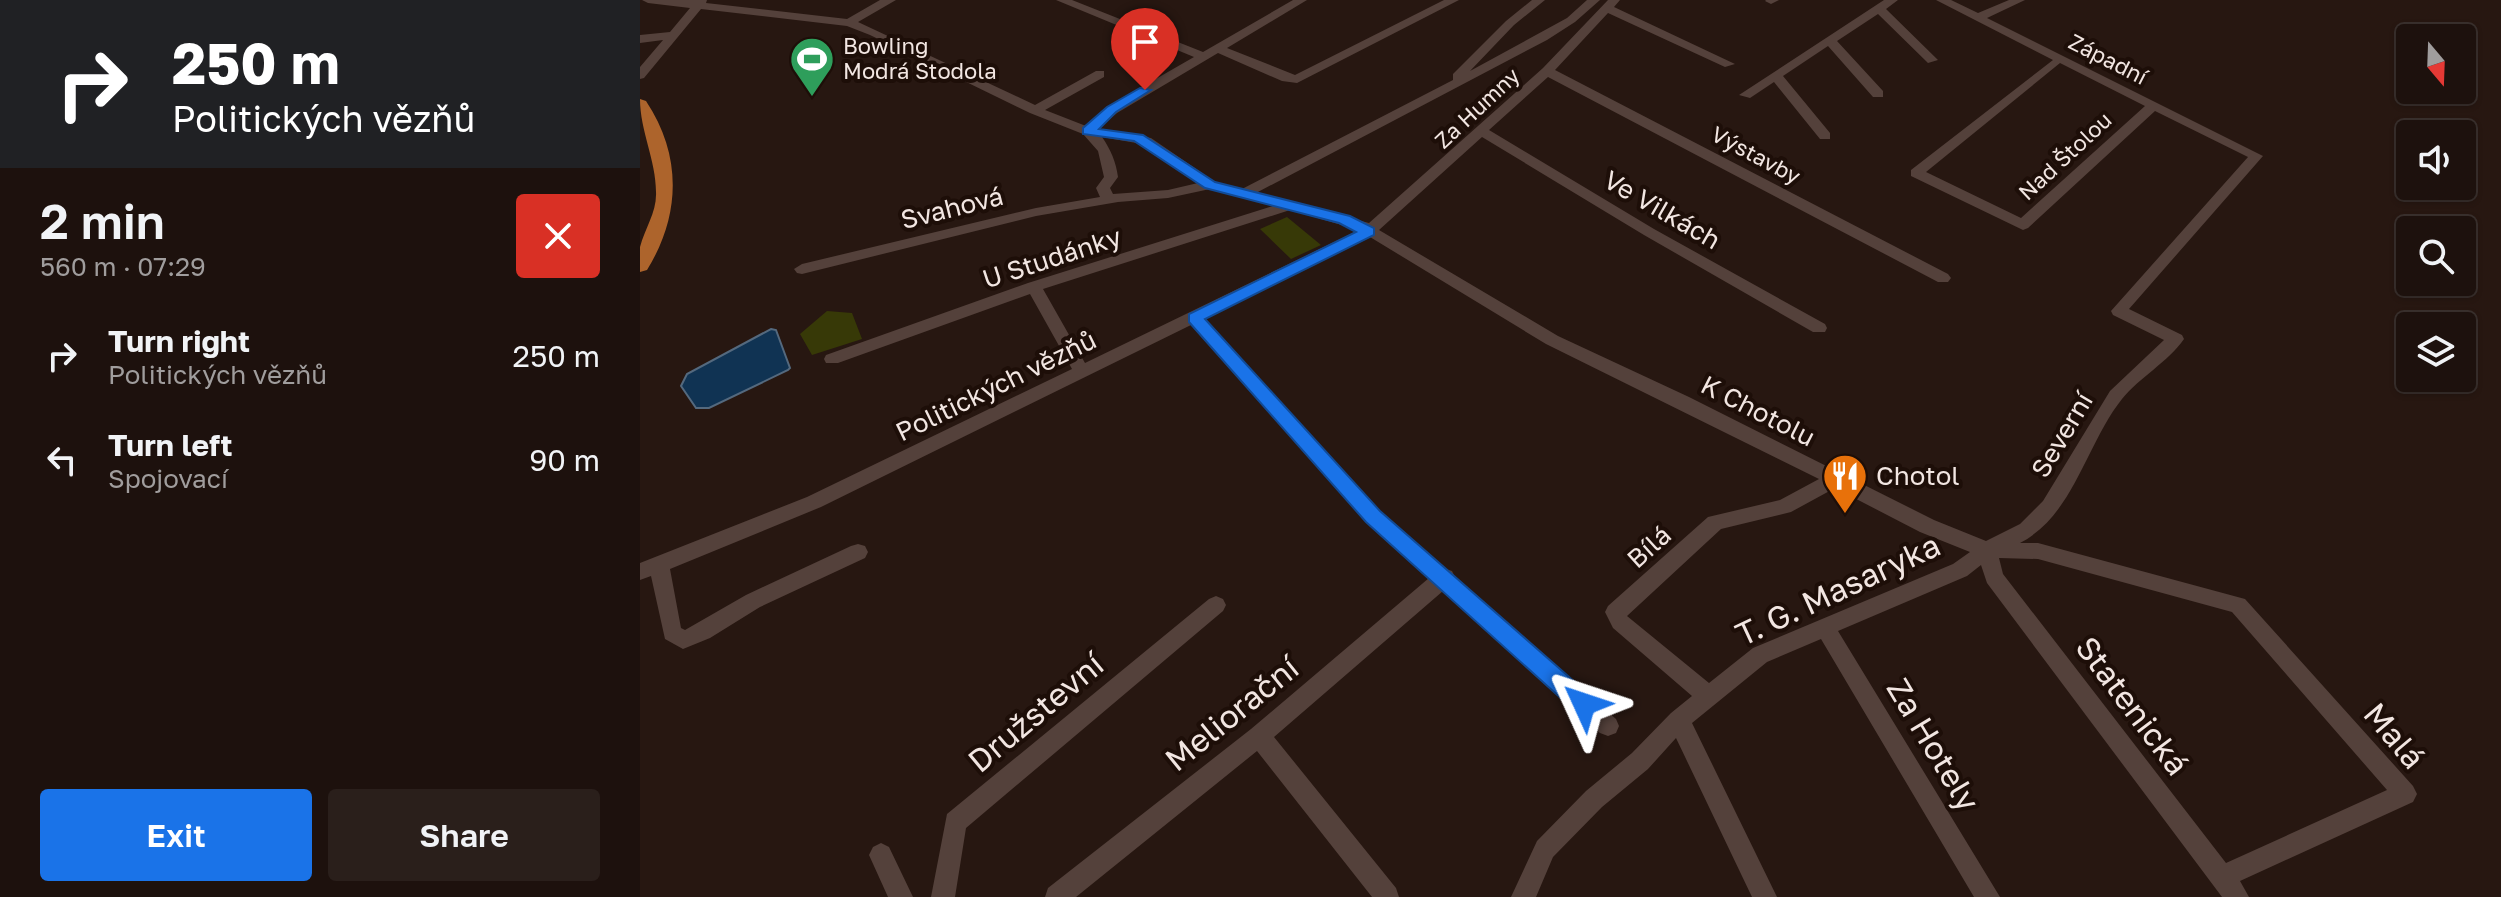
<!DOCTYPE html>
<meta charset="utf-8">
<style>
:root{--surface:#1d110d;--page:#2a1f1b;--text:#f1f3f6;--muted:#a09d9d;--line:#3b312e;--accent:#1a73e8}
body{margin:0;font-family:"Golos Text",sans-serif;background:var(--page);color:var(--text);height:100vh;display:flex;flex-direction:column;font-size:30px;white-space:nowrap}
*{box-sizing:border-box;margin:0}
p{font-size:26px;color:var(--muted)}
.icon{flex:none;width:44px;height:44px;fill:none;stroke:currentColor;stroke-width:2;stroke-linecap:round;stroke-linejoin:round}
.map{position:relative;flex:1;overflow:hidden}
.panel{display:flex;flex-direction:column;background:var(--surface);width:640px}
.panel>*{flex:none}
.top-card{background:#202124;color:#fff;overflow:hidden}
.needle{width:52px;rotate:161deg}
.fabs{position:absolute;left:1756px;top:24px;display:grid;gap:16px}
.fabs a{display:grid;place-items:center;width:80px;height:80px;border-radius:8px;background:var(--surface);box-shadow:0 2px 6px #0004,0 0 0 2px var(--line);font-size:40px}
.pin{position:absolute;display:grid;place-items:center;width:68px;height:68px;color:#fff;margin:-82px -34px;border-radius:50% 50% 50% 0;rotate:-45deg;box-shadow:0 0 8px #0007}
.pin .icon{rotate:45deg}
.me{position:absolute;width:88px;margin:-44px;rotate:312deg;stroke-linejoin:round;filter:drop-shadow(0 0 6px #0008)}
.turn{display:flex;align-items:center;gap:28px;height:168px;padding:0 40px;font-size:36px}
.turn .icon{width:104px;height:104px;stroke-width:2.5}
.turn b{display:block;font-size:56px;line-height:68px}
.round{display:grid;place-items:center;flex:none;width:84px;height:84px;border-radius:8px;background:var(--page)}
.headline{display:flex;align-items:center;justify-content:space-between;height:136px;padding:0 40px}
h1{font-size:48px;font-weight:600;line-height:60px}
.action{display:flex;gap:16px;margin-top:auto;padding:16px 40px}
.action a{flex:1;height:92px;border-radius:8px;background:var(--accent);color:#fff;font-size:32px;font-weight:600;line-height:92px;text-align:center}
.action a+a{background:var(--page);color:var(--text)}
ul{padding:0;list-style:none}
li{display:flex;align-items:center;gap:24px;height:104px;padding:0 40px}
li div{flex:1}
li b{display:block;font-size:30px}
li em{font-style:normal}
main{display:flex;flex:1;min-height:0}
.map>svg:first-child{display:block}
.green{fill:#373907}
.water{fill:#103353;stroke:#54697e;stroke-width:2}
.lines{fill:none;stroke-linecap:round;stroke-linejoin:round}
.minor{fill:#54413b;fill-rule:evenodd}
.major{fill:#ad642c;fill-rule:evenodd}
.route{fill:#1a73e8;stroke:#114b97;stroke-width:2}
.labels{text-anchor:middle;stroke-width:8;stroke-linejoin:round;paint-order:stroke}
.far-poi-label{font-size:22px;fill:#f2e6e2;stroke:#1d0e08;text-anchor:start}
.far-street-label{font-size:22px;fill:#f2e6e2;stroke:#1d0e08}
.street-label{font-size:26px;fill:#f2e6e2;stroke:#1d0e08}
.poi-label{font-size:26px;fill:#f2e6e2;stroke:#1d0e08;text-anchor:start}
.near-street-label{font-size:32px;fill:#f2e6e2;stroke:#1d0e08}
</style>
<main>
<section class="panel">
<div class="top-card">
<div class="turn"><svg class="icon" aria-label="right" viewBox="0 0 24 24"><path d="M7 20v-9h11M14 6l5 5-5 5"/></svg><div><b>250 m</b>Politických vězňů</div></div>
</div>
<div class="headline"><div><h1>2 min</h1><p>560 m · 07:29</p></div><a class="round" style="background:#d93025;color:#fff"><svg class="icon" aria-label="close" viewBox="0 0 24 24"><path d="M6 6l12 12M18 6L6 18"/></svg></a></div>
<ul>
<li><svg class="icon" aria-label="right" viewBox="0 0 24 24"><path d="M7 20v-9h11M14 6l5 5-5 5"/></svg><div><b>Turn right</b><p>Politických vězňů</p></div><em>250 m</em></li>
<li><svg class="icon" aria-label="left" viewBox="0 0 24 24"><path d="M17 20v-9H6M10 6l-5 5 5 5"/></svg><div><b>Turn left</b><p>Spojovací</p></div><em>90 m</em></li>
</ul>
<div class="action"><a>Exit</a><a>Share</a></div>
</section>
<div class="map">
<svg width="1861" height="897" viewBox="0 0 1861 897">
<rect width="100%" height="100%" fill="#271711"/>
<!-- green -->
<path class="green" d="M647,217L681,245L651,259L620,229Z
M187,311L212,313L222,339L172,355L160,334Z"/>
<!-- water -->
<path class="water" d="M131,329L136,330L150,368L148,370L69,408H56L41,386L47,374Z"/>
<g class="lines">
<!-- minor -->
<path class="minor" d="M2,0H67L66,3L207,19L240,0H256L218,22L395,105L456,71H464V77L405,110L446,126L467,107L554,57L416,0H432L563,52L653,0H667L587,48L655,75L804,0H819L657,83L642,81L578,53L477,113L458,129L511,138L575,182L602,189L813,80V74L866,21L892,0H905L874,25L830,71L927,18L947,0H960L935,22L907,40L616,193L729,223L903,68L968,0H980L974,7L1095,64L1085,67L968,13L915,70L1308,274L1311,278L1308,282H1298L908,77L849,130L1014,229L1185,324L1187,328L1185,332H1173L1004,235L842,137L739,230L918,336L1049,397L1294,520L1346,541L1380,524L1403,501L1470,391L1524,340L1473,315L1471,311L1608,157L1515,111L1388,228L1383,230L1271,176V170L1413,60L1296,0H1311L1338,13L1369,0H1385L1347,18L1623,156L1489,309L1542,335L1544,339C1528,362 1500,377 1482,399C1446,444 1434,515 1380,543H1398L1605,599L1773,786L1777,794L1773,802L1600,881L1609,897H1582L1347,583L1341,565L1327,576L1198,631L1360,897H1334L1181,639L1127,662L1052,723L1137,897H1112L1036,738L1008,769L962,807L913,857L896,897H871L897,841L946,791L992,753L1031,713L1052,696L973,628L965,612L968,606L1068,517L1140,500L1179,479L906,344L730,237L564,319L740,511L806,569L812,571L815,577L976,719L979,726L976,733L968,736L960,733L803,591L634,737L756,888L759,897H732L617,751L436,897H405L408,888L611,729L789,578L726,521L551,325L181,507L30,569L41,628L45,630L106,595L211,546L218,544L225,546L228,552L225,558L120,607L70,638L43,649L25,639L11,576L0,580V563L167,497L432,369L390,294L198,363H186L184,359L186,355L388,283L633,206L570,189L528,198L478,202L396,216L162,274L157,273L154,269L162,264L396,208L460,197L456,188L464,177L458,151L443,134L390,113L230,35L207,26L61,9L4,78L0,79V67L23,40L0,43V35L30,32L50,8L8,3ZM1420,63L1505,106L1381,218L1286,172ZM462,137L502,144L558,183L528,190L473,194L470,188L478,177C476,162 471,150 462,137ZM650,210L719,230L445,363L403,289ZM1195,488L1280,532L1330,552L1313,564L1113,648L1069,683L987,616L1081,529L1151,512ZM1359,558L1398,559L1592,612L1747,790L1586,863L1363,574Z
M1139,0L1131,4L1125,1L1126,0Z
M1244,0H1258L1246,9L1298,60L1288,63L1238,14L1197,41L1243,91V97H1233L1188,46L1143,76L1190,133V139H1180L1134,82L1110,98L1099,95Z
M576,596L583,599L586,605L583,611L326,828L315,897H291L307,814L569,599Z
M241,843L249,847L273,897H248L229,855L233,847Z"/>
<!-- major -->
<path class="major" d="M0,99L6,101C42,155 41,215 7,270L0,272C0,264 0,254 0,247C5,228 17,212 16,192C16,160 0,131 0,99Z"/>
</g>
<!-- route -->
<path class="route" d="M500,88L511,90L476,112L459,129L503,135L575,182L710,216L734,228V235L565,319L740,511L952,697L955,704L952,712L944,715L936,712L726,522L549,322V314L716,232L699,223L565,188L494,141L443,134V128L467,107Z"/>
<!-- icons -->
<defs>
<g id="stadium-pin" transform="scale(2.3)"><path d="M0 17L-7.5 6A9.5 9.5 0 1 1 7.5 6Z" fill="#2e9e5b" stroke="#1d0e08"/><path d="M0-5a6.5 5 0 1 0 0 10a6.5 5 0 1 0 0-10ZM-3.5-1.8h7v3.6h-7Z" fill="#fff"/></g>
<g id="restaurant-pin" transform="scale(2.3)"><path d="M0 17L-7.5 6A9.5 9.5 0 1 1 7.5 6Z" fill="#e8710a" stroke="#1d0e08"/><path d="M-5-6h1v4h1v-4h1v4h1v-4h1v5L-1.5 .5V6h-2V.5L-5-1ZM5-6V6H3V1.5H1.5Q1.5-4 5-6Z" fill="#fff"/></g>
</defs>
<g fill-rule="evenodd">
<use href="#stadium-pin" x="172" y="59"/>
<use href="#restaurant-pin" x="1205" y="476"/>
</g>
<g class="labels">
<!-- far-poi labels -->
<g class="far-poi-label">
<text x="203" y="54">Bowling<tspan x="203" dy="25">Modrá Stodola</tspan></text>
</g>
<!-- far-street labels -->
<g class="far-street-label">
<text transform="translate(1468 59) rotate(27)" y="8">Západní</text>
<text transform="translate(837 108) rotate(-43)" y="8">Za Humny</text>
<text transform="translate(1116 155) rotate(28)" y="8">Výstavby</text>
<text transform="translate(1425 156) rotate(-43)" y="8">Nad Štolou</text>
</g>
<!-- street labels -->
<g class="street-label">
<text transform="translate(312 208) rotate(-14)" y="9">Svahová</text>
<text transform="translate(1022 210) rotate(30)" y="9">Ve Vilkách</text>
<text transform="translate(412 258) rotate(-18)" y="9">U Studánky</text>
<text transform="translate(356 386) rotate(-26)" y="9">Politických vězňů</text>
<text transform="translate(1118 411) rotate(27)" y="9">K Chotolu</text>
<text transform="translate(1422 435) rotate(-59)" y="9">Severní</text>
<text transform="translate(1009 547) rotate(-42)" y="9">Bílá</text>
</g>
<!-- poi labels -->
<g class="poi-label">
<text x="1236" y="485">Chotol</text>
</g>
<!-- near-street labels -->
<g class="near-street-label">
<text transform="translate(1198 590) rotate(-25)" y="11">T. G. Masaryka</text>
<text transform="translate(1492 706) rotate(53)" y="11">Statenická</text>
<text transform="translate(396 713) rotate(-40)" y="11">Družstevní</text>
<text transform="translate(592 714) rotate(-39)" y="11">Meliorační</text>
<text transform="translate(1754 736) rotate(50)" y="11">Malá</text>
<text transform="translate(1293 745) rotate(59)" y="11">Za Hotely</text>
</g>
</g>
</svg>
<div class="fabs">
<a><svg class="needle" viewBox="-14 -14 28 28"><path d="M0-13l5 13h-10z" fill="#e53935"/><path d="M0 13l5-13h-10z" fill="#a09d9d"/></svg></a>
<a><svg class="icon" aria-label="sound" viewBox="0 0 24 24"><path d="M4 9h4l5-4v14l-5-4H4zM17 9q2 3 0 6"/></svg></a>
<a><svg class="icon" aria-label="search" viewBox="0 0 24 24"><circle cx="10" cy="10" r="6"/><path d="M15 15l6 6"/></svg></a>
<a><svg class="icon" aria-label="layers" viewBox="0 0 24 24"><path d="M12 4l9 5-9 5-9-5zM3 14l9 5 9-5"/></svg></a>
</div>
<div class="pin" style="left:505px;top:90px;background:#d93025"><svg class="icon" aria-label="arrive" viewBox="0 0 24 24"><path d="M6 21V4h12l-3 4 3 4H6"/></svg></div>
<svg class="me" style="left:944px;top:704px" viewBox="-20 -20 40 40"><path d="M0-17L14 15 0 8-14 15z" fill="#1a73e8" stroke="#fff" stroke-width="4"/></svg>
</div>
</main>
